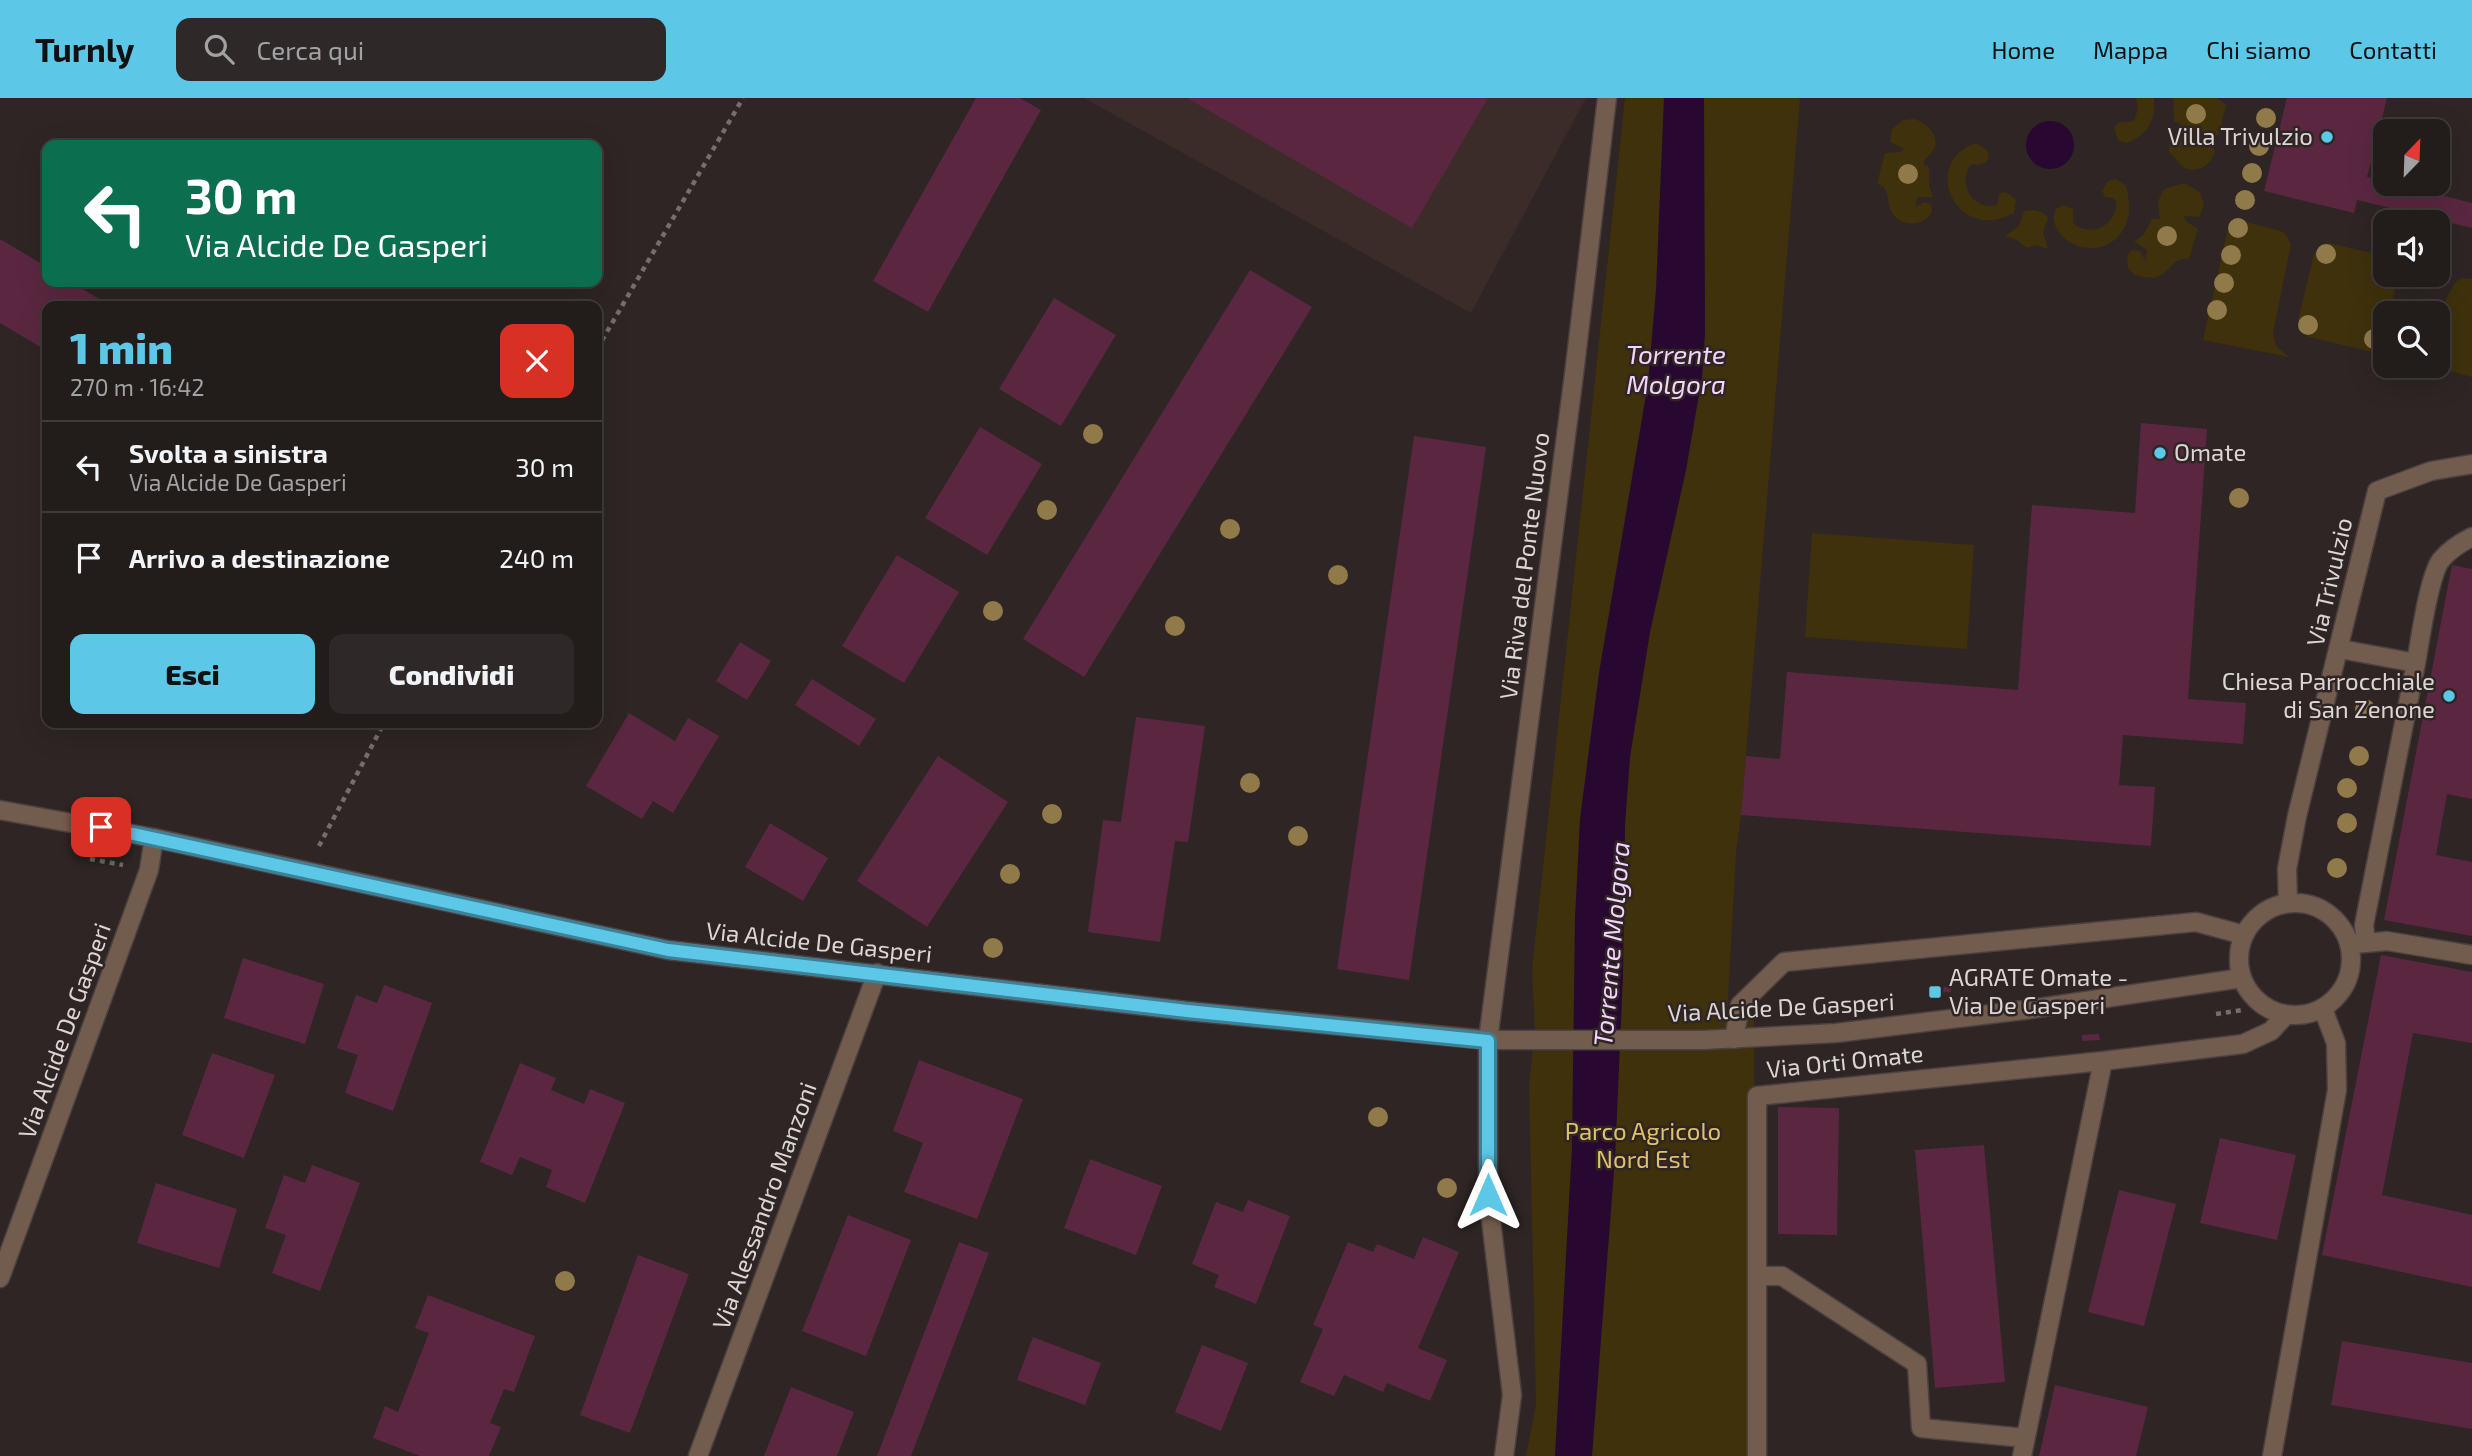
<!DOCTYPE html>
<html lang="it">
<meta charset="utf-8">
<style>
:root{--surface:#221c1b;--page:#2e2928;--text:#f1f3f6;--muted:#a2a1a3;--line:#3f3a3a;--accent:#5dc7e8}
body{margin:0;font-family:"Exo 2",sans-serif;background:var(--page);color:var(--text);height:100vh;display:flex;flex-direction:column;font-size:26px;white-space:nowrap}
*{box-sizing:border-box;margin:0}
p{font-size:23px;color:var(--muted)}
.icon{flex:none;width:38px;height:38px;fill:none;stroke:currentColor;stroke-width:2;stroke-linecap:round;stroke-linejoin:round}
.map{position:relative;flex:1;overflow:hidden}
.details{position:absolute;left:42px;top:203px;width:560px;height:427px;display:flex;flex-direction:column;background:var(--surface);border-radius:14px;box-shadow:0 7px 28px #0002,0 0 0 2px var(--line)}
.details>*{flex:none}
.hud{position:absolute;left:42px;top:42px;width:560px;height:147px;border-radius:14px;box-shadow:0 7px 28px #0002,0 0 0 2px var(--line);background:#0b6e4f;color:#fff;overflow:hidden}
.needle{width:46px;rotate:23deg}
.tools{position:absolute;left:2373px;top:21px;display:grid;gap:14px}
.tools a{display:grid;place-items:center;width:77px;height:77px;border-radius:14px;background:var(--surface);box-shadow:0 7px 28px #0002,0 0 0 2px var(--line);font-size:35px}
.pin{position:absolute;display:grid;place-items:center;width:60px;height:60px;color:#fff;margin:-30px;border-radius:14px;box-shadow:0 4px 10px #0006}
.me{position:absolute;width:77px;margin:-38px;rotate:0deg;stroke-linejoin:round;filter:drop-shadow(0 0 5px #0008)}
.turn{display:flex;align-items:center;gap:24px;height:147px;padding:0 28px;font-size:32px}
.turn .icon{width:91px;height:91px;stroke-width:2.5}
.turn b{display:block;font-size:49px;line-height:60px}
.round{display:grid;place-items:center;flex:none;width:74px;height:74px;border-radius:14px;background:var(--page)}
.headline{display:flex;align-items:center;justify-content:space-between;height:119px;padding:0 28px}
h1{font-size:42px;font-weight:800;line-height:52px;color:var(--accent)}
.cta{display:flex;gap:14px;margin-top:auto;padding:14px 28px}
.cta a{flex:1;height:80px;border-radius:14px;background:var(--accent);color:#111;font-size:28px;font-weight:800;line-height:80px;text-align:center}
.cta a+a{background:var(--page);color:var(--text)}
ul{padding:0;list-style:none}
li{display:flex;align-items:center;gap:21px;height:91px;padding:0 28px;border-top:2px solid var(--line)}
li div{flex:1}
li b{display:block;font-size:26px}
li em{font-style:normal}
header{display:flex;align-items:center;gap:42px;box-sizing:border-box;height:98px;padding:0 35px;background:var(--accent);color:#111}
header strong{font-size:33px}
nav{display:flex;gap:38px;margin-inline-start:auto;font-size:24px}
.search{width:490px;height:63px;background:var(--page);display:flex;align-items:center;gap:18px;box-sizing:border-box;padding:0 24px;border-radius:14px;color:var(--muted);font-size:26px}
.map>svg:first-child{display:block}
.built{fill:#3b2c2a}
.green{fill:#3e310c}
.water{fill:#280730}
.building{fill:#5b2740}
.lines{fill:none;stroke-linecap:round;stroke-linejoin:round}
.lane-casing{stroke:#4a4140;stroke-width:21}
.street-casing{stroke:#4a4140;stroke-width:21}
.path{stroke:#766e6d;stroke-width:4.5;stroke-dasharray:5 5;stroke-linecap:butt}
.lane{stroke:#725c4d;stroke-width:18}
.street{stroke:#725c4d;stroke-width:18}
.tree{fill:#907a49}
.route-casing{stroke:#3c8197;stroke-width:18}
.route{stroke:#5dc7e8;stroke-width:12}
.poi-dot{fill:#5dc7e8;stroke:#2e2524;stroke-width:2.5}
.labels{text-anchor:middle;stroke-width:5;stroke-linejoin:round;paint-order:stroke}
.poi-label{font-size:24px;fill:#dbd5d5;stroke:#2e2524;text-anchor:end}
.street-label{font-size:24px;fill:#dbd5d5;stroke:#2e2524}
.park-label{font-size:24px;fill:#e0c068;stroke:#2e2524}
.water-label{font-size:26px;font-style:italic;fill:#f5d3fe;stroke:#2e2524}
</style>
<header>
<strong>Turnly</strong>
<div class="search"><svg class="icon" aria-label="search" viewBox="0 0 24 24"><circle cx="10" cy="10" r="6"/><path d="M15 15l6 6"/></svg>Cerca qui</div>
<nav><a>Home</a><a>Mappa</a><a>Chi siamo</a><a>Contatti</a></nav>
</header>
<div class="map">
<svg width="2472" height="1358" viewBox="0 0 2472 1358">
<rect width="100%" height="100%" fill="#2e2524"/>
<!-- built -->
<path class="built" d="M1084,0H1586L1471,215Z"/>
<!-- green -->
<path class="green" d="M1625,0H1800L1741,717L1736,755L1727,919L1754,920L1756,1358H1526L1536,1307L1529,985L1535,935L1532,872Z
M2136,0H2154C2156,22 2148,38 2126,45L2118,42L2114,31L2117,25L2134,23L2138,11Z
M2173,0H2217L2226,7L2219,37L2203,39L2200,41L2211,46L2215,53C2211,68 2199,75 2184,70L2169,54L2170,41L2181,29L2179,24H2174Z
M1914,21C1926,24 1942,39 1933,52C1930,58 1925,60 1923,66L1929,69V87L1933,99H1918L1915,109L1924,104L1931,106L1932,114C1924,129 1899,130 1891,113C1886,102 1891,91 1877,85L1885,55L1901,54L1904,51L1890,44L1892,31L1903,22Z
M1976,45L1987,52L1989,60L1985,65L1979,67L1971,66C1956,86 1974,113 1997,107L1999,97L2002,94L2008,95L2016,102L2014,115C1956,147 1919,64 1976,45Z
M2116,81L2126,88C2146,159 2063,168 2053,120L2056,111L2063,107L2073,111V125C2091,141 2118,126 2116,103L2112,100L2105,99L2102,93L2108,83Z
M2184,85L2200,94L2204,107L2199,119L2184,118L2185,122L2198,131L2189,161C2168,158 2170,185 2144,179C2138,178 2133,177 2129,171C2126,165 2127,160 2129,154L2132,152L2140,153L2145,162L2147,152L2134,144L2144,136L2152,121H2160L2158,103L2164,91Z
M2033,112L2042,114L2048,120L2043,134L2048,151L2036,147L2027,150L2017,142L2005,138L2019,128L2024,113Z
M2243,123L2281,133L2286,137L2291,146L2273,235L2276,248L2289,259L2203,242L2227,134L2234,126Z
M2330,145L2385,158V177H2398L2390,215H2385C2385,232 2389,250 2368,253L2309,239L2301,231L2298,222L2314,156L2321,148Z
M2461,180L2472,181V279L2445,272L2438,266C2438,244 2441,191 2461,180Z
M1812,435L1974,447L1967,551L1805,539Z"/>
<!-- water -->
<path class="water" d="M1664,0H1704L1705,236L1702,279L1686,372L1650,534L1630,659L1625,727L1623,878L1615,1060L1592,1358H1555L1572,1050L1575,820L1580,721L1599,575L1648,285L1656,192Z
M2026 47a24 24 0 1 1 48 0a24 24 0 1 1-48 0Z"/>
<!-- building -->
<path class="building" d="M976,0H1020L1041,12L928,214L873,183Z
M1187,0H1488L1412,130Z
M2287,0H2387L2367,79L2385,83V86H2396L2472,105V130L2357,102L2354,115L2264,93Z
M0,141L47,169V184H71L111,208H47V253L0,225Z
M1250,172L1312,209L1084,579L1023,541Z
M1054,200L1116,237L1061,328L999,291Z
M2141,325L2207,331L2188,601L2246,605L2243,646L2123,637L2119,687L2155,689L2151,748L1741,717L1746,658L1780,661L1787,574L2018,592L2032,407L2135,415Z
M980,329L1042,366L987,457L925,420Z
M1414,338L1486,349L1409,882L1337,871Z
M897,457L959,494L904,585L842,548Z
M2452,467L2472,471V701L2447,696L2436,757L2472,764V838L2384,822Z
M740,544L771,563L747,602L716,583Z
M812,581L876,621L859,648L795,607Z
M629,615L675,643L688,620L719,638L673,715L653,703L642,721L586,688Z
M1136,619L1205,628L1188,744L1175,743L1160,844L1088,834L1103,722L1121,724Z
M938,658L1008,704L927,829L857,783Z
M770,725L828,760L803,803L745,769Z
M2381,857L2472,874V945L2413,935L2382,1097L2472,1117V1189L2322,1157Z
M243,860L324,886L305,946L224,920Z
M384,887L432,905L393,1013L345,995L358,957L337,950L356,897L377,905Z
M1951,888V894L1937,895L1936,890Z
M2099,936L2100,942L2082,943V937Z
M212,955L275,977L244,1060L182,1037Z
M919,962L1023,1001L977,1121L904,1094L923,1045L893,1033Z
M520,965L556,980L551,992L584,1006L590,991L625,1005L585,1105L546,1089L552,1072L520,1059L512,1077L480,1064Z
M1778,1009L1839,1010L1837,1137L1778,1136Z
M2220,1040L2296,1057L2277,1142L2200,1125Z
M1984,1047L2005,1284L1935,1290L1915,1052Z
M1090,1061L1162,1088L1136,1157L1064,1130Z
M312,1067L360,1085L320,1193L272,1175L286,1137L265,1130L284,1077L305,1085Z
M156,1085L237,1111L219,1170L137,1145Z
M2119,1092L2176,1106L2144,1228L2088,1214Z
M1248,1102L1290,1118L1256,1206L1214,1189L1219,1177L1192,1166L1216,1104L1243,1114Z
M848,1117L911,1142L866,1258L802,1233Z
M1423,1139L1459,1154L1418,1250L1447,1262L1430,1303L1387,1285L1383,1294L1344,1277L1334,1298L1300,1284L1323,1231L1313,1227L1348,1144L1373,1154L1377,1146L1414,1161Z
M959,1144L989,1155L911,1358H877Z
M638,1157L689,1176L630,1335L580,1317Z
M428,1197L535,1238L514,1294L504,1291L490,1325L501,1329L489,1358H420L373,1340L385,1308L398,1314L429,1235L415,1230Z
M1033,1239L1101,1265L1085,1307L1017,1282Z
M2342,1243L2472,1265V1331L2331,1307Z
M1202,1247L1248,1265L1221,1333L1175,1314Z
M2055,1287L2148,1309L2136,1358H2039Z
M791,1289L854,1314L837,1358H764Z"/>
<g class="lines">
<!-- lane casing -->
<g class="lane-casing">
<path id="lane" d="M1734,941L1740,907L1784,864L2196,824L2244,837
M1488,942L1574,276L1607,0
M0,1180L149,772L154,740
M698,1358L877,875"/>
</g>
<!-- street casing -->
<g class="street-casing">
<path id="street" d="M2340,551L2416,565C2420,543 2429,477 2441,462C2450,451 2460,445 2472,439
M0,712L154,740L668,852L1187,913L1488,942H1703L1836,935L2024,912L2242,880
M2239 861a56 56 0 1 1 112 0a56 56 0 1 1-112 0Z
M2288,805L2287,771L2297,718L2377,393L2431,373L2472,366
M2366,845L2364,827L2416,565
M2354,846L2387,843L2472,857
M1488,942V1097L1512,1297L1504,1358
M1757,1178H1782L1917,1266L1921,1330L2025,1340
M1757,1358V998L2103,963L2243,946L2271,933L2286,917
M2022,1358L2103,963
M2272,1358L2337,992L2336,945L2323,911"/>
</g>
<!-- path -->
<path class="path" d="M597,251L743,0
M319,748L384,625
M90,761L123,767
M2216,916L2242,912"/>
<!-- lane -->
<use href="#lane" class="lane"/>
<!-- street -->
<use href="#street" class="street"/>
</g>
<!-- trees -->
<g class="tree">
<circle cx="2196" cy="16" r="10"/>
<circle cx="2266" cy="20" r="10"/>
<circle cx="2259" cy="48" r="10"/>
<circle cx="2252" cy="75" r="10"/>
<circle cx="1908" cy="76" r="10"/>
<circle cx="2245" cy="102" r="10"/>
<circle cx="2238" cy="130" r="10"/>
<circle cx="2167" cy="138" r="10"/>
<circle cx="2326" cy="156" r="10"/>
<circle cx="2231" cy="157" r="10"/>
<circle cx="2224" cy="185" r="10"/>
<circle cx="2217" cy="212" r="10"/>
<circle cx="2308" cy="227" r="10"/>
<circle cx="2374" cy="241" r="10"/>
<circle cx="1093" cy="336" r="10"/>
<circle cx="2239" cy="400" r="10"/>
<circle cx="1047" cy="412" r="10"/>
<circle cx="1230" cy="431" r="10"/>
<circle cx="1338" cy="477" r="10"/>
<circle cx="993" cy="513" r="10"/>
<circle cx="1175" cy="528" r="10"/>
<circle cx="2365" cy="611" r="10"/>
<circle cx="2359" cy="658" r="10"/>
<circle cx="1250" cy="685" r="10"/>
<circle cx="2347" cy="690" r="10"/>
<circle cx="1052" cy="716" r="10"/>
<circle cx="2347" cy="725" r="10"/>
<circle cx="1298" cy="738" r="10"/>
<circle cx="2337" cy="770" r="10"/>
<circle cx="1010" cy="776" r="10"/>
<circle cx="993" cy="850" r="10"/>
<circle cx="1378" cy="1019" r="10"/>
<circle cx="1447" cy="1090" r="10"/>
<circle cx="565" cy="1183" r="10"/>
</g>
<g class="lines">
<!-- route casing -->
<g class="route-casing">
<path id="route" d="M101,729L668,852L1187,913L1488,943V1097"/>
</g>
<!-- route -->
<use href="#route" class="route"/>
</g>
<!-- markers -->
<g class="poi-dot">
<circle cx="2327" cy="39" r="7"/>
<circle cx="2160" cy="355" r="7"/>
<circle cx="2449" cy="598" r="7"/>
<rect x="1928" y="887" width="14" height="14" rx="3.5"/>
</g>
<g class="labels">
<!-- poi labels -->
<g class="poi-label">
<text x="2313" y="47">Villa Trivulzio</text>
<text x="2174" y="363" text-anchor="start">Omate</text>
<text x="2435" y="592">Chiesa Parrocchiale<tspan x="2435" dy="28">di San Zenone</tspan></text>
<text x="1949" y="888" text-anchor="start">AGRATE Omate -<tspan x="1949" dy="28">Via De Gasperi</tspan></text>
</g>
<!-- street labels -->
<g class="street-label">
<text transform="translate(1525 468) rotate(-83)" y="8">Via Riva del Ponte Nuovo</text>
<text transform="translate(2330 484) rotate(-77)" y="8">Via Trivulzio</text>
<text transform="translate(819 845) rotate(6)" y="8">Via Alcide De Gasperi</text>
<text transform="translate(1781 910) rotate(-3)" y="8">Via Alcide De Gasperi</text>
<text transform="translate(65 933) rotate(-70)" y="8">Via Alcide De Gasperi</text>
<text transform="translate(1845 964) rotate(-6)" y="8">Via Orti Omate</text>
<text transform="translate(765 1108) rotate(-70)" y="8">Via Alessandro Manzoni</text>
</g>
<!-- park labels -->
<g class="park-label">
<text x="1643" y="1042">Parco Agricolo<tspan x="1643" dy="28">Nord Est</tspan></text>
</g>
<!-- water labels -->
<g class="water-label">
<text x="1676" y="266">Torrente<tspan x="1676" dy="30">Molgora</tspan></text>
<text transform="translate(1612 846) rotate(-85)" y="9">Torrente Molgora</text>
</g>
</g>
</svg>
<div class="tools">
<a><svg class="needle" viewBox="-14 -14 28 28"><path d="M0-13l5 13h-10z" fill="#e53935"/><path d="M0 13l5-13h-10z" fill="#a2a1a3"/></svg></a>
<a><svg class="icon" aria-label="sound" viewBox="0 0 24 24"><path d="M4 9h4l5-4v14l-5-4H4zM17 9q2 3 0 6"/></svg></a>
<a><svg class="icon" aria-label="search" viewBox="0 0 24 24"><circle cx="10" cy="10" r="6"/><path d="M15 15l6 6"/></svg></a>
</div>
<div class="pin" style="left:101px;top:729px;background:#d93025"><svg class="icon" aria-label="arrive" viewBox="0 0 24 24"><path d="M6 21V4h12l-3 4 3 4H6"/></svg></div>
<svg class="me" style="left:1488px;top:1097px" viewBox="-20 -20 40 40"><path d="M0-17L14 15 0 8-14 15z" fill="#5dc7e8" stroke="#fff" stroke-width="4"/></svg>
<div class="hud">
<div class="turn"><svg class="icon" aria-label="left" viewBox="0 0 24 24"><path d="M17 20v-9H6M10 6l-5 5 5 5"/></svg><div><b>30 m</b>Via Alcide De Gasperi</div></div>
</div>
<section class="details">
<div class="headline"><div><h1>1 min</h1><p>270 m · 16:42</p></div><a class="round" style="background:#d93025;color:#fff"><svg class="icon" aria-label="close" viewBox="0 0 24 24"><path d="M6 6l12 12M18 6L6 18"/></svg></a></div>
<ul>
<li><svg class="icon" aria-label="left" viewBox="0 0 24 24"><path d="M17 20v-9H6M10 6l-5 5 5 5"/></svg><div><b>Svolta a sinistra</b><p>Via Alcide De Gasperi</p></div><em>30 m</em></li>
<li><svg class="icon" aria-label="arrive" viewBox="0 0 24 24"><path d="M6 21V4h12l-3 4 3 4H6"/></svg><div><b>Arrivo a destinazione</b></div><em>240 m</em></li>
</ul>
<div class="cta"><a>Esci</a><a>Condividi</a></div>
</section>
</div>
